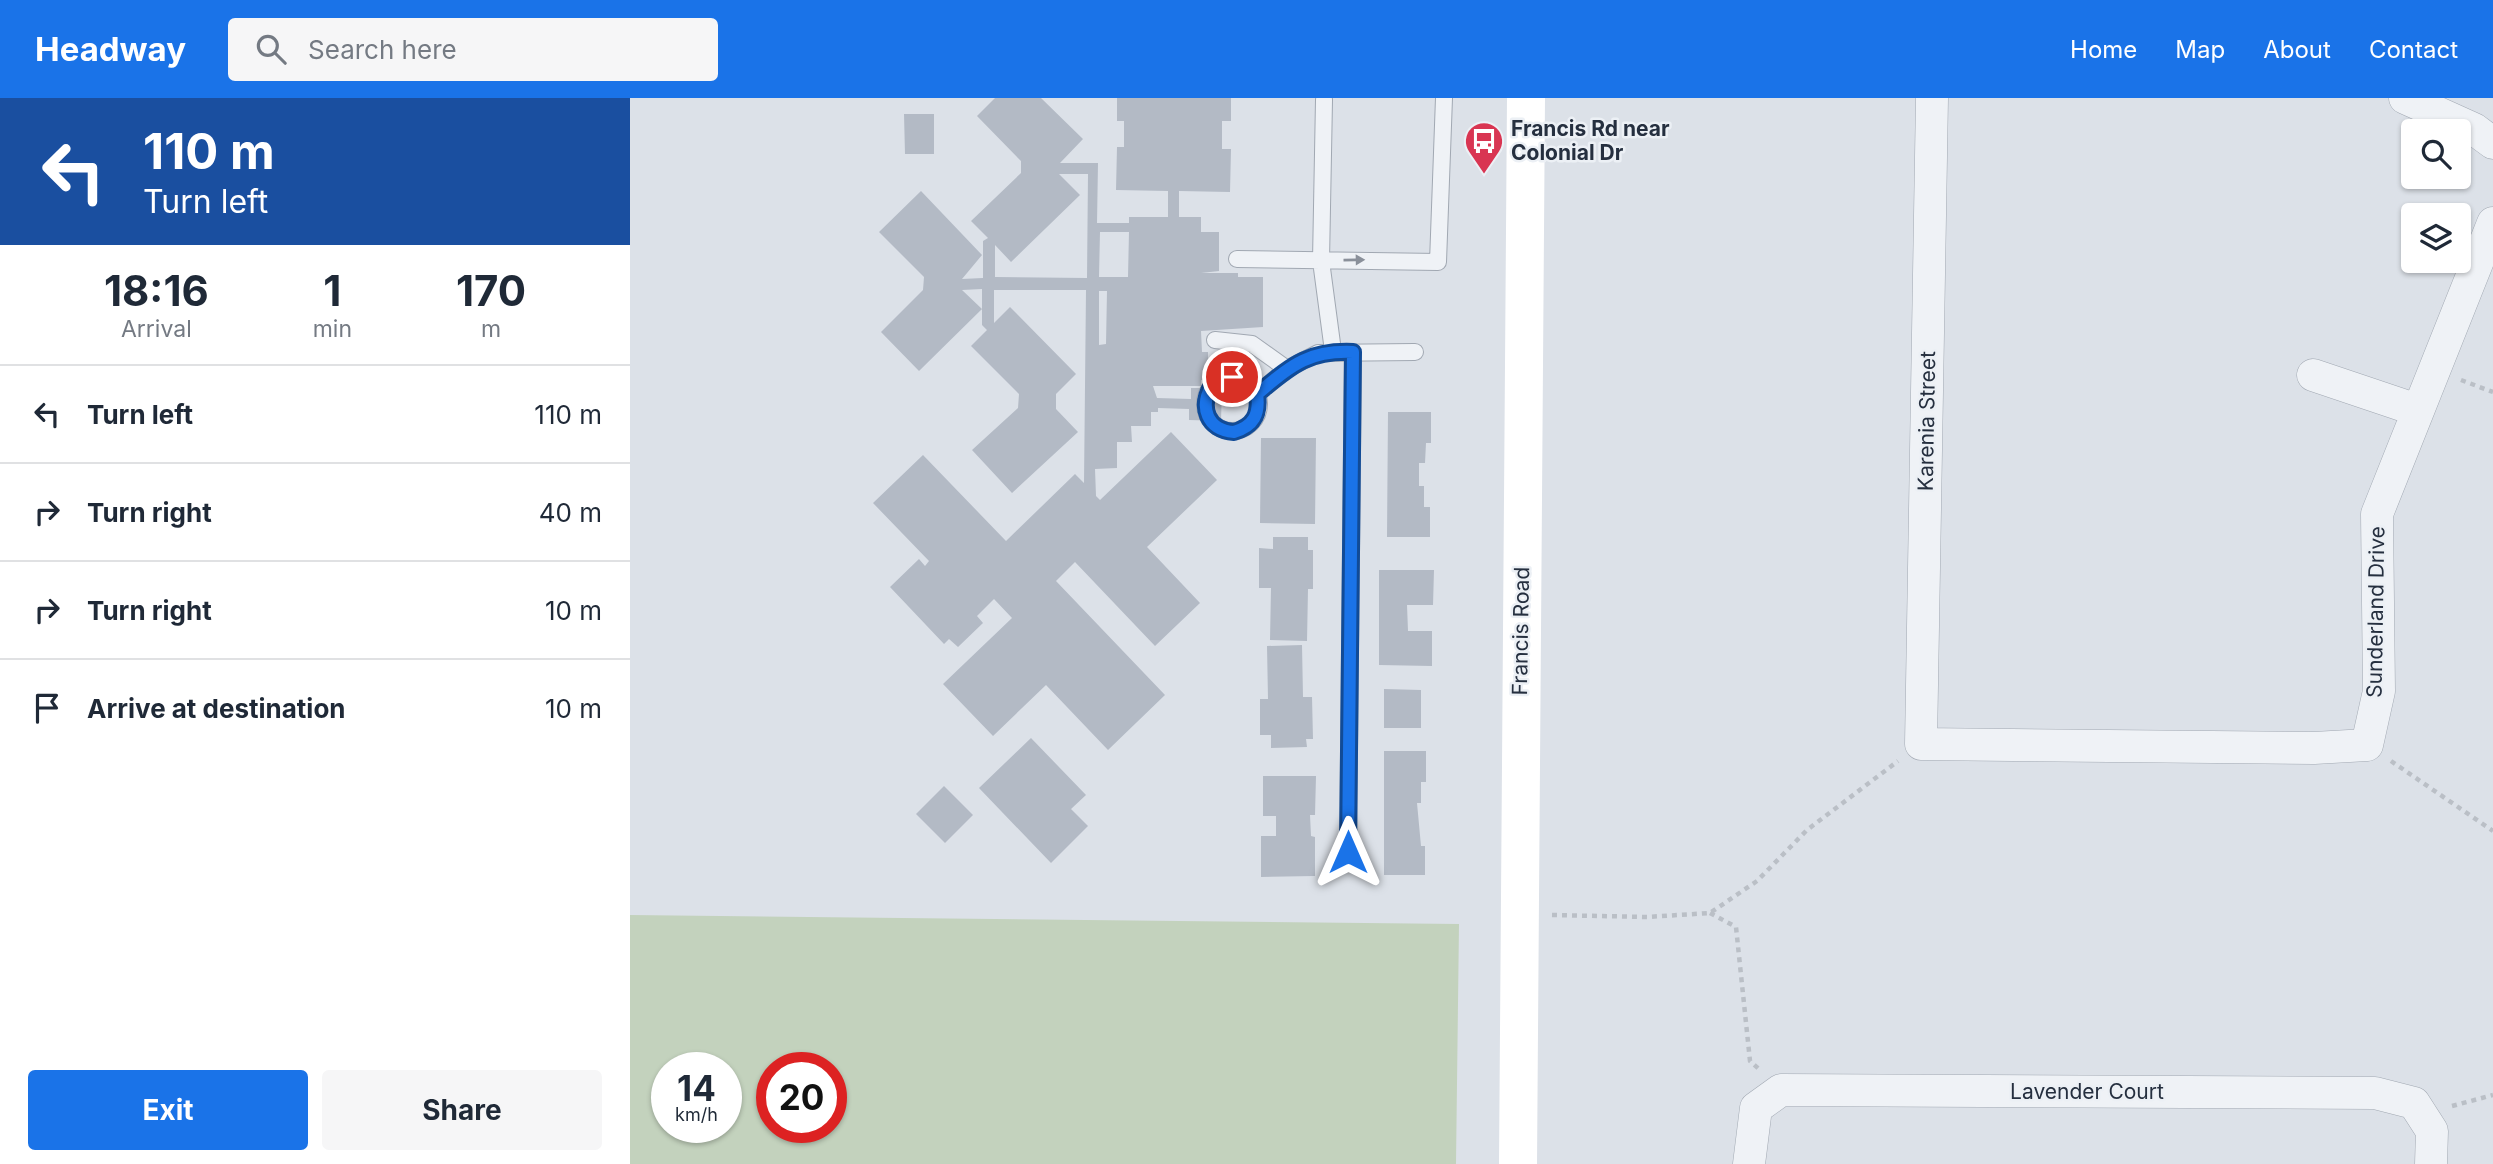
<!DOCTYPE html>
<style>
:root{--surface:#fff;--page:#f6f6f7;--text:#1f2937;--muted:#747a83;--line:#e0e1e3;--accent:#1a73e8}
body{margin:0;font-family:Inter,sans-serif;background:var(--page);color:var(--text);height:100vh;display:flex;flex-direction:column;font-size:26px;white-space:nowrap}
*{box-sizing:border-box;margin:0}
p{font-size:23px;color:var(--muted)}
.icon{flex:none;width:38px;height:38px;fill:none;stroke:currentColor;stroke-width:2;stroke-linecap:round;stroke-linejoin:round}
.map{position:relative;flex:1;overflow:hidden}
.details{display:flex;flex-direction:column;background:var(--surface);width:630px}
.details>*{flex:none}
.top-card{background:#1a4fa0;color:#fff;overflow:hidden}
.controls{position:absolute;left:1771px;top:21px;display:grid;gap:14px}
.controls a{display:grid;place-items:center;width:70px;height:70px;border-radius:7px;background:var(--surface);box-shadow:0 2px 5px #0004;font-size:35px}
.speed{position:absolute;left:21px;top:954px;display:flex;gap:14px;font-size:35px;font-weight:700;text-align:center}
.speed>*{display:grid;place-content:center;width:91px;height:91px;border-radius:50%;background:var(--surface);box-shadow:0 2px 5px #0004;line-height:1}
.speed small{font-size:18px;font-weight:400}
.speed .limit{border:10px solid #d22;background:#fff;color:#111}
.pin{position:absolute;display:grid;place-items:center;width:60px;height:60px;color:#fff;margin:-30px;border:4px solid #fff;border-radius:50%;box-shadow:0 2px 7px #0007}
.me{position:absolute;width:77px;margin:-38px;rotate:0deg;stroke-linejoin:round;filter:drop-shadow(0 0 5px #0008)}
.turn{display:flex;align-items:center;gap:24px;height:147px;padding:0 28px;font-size:32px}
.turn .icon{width:91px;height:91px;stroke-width:2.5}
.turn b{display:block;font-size:49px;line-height:60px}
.eta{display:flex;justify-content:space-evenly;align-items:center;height:119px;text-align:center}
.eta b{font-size:42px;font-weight:700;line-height:49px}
.primary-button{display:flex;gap:14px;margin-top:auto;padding:14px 28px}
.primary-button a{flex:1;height:80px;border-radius:7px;background:var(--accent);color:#fff;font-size:28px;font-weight:700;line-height:80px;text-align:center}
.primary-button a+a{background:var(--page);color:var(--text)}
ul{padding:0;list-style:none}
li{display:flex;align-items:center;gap:21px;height:98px;padding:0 28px;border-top:2px solid var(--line)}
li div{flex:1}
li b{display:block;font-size:26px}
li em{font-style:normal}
header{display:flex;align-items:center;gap:42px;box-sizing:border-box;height:98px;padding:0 35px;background:var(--accent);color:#fff}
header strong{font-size:33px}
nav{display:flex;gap:38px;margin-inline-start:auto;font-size:24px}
.search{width:490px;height:63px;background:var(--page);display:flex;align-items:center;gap:18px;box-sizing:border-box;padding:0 24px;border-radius:7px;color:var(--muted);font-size:26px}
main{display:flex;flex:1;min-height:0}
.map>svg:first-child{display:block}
.green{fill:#c3d2bd;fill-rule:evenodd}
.building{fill:#b3bac5;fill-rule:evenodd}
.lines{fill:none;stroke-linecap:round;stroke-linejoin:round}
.service-casing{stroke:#a1a8b2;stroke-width:18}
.minor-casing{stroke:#a1a8b2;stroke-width:33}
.path{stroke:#babfc6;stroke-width:4.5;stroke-dasharray:5 5;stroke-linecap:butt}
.service{stroke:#eff2f6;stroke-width:16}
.minor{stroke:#eff2f6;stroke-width:32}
.secondary{stroke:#fff;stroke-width:38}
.oneway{fill:#8a909a}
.route-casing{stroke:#114b97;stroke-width:18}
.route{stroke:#1a73e8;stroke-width:12}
.labels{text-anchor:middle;stroke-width:5;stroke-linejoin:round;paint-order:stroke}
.poi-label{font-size:21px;font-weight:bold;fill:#252f3f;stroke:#ecf0f5;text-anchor:start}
.street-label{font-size:21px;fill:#252f3f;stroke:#ecf0f5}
</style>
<header>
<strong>Headway</strong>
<div class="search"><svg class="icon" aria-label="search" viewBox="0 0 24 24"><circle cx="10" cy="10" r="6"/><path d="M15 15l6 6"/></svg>Search here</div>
<nav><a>Home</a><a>Map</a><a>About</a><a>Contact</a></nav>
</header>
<main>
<section class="details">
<div class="top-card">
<div class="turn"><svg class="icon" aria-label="left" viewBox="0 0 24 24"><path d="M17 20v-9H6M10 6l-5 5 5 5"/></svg><div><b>110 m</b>Turn left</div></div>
</div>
<div class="eta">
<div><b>18:16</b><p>Arrival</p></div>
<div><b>1</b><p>min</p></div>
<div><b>170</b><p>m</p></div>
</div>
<ul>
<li><svg class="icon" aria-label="left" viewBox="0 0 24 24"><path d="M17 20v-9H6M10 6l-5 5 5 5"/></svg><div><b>Turn left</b></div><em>110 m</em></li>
<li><svg class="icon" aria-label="right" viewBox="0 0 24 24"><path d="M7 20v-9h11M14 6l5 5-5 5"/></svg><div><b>Turn right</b></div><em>40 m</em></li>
<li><svg class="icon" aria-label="right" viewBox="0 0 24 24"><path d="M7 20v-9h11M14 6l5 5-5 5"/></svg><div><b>Turn right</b></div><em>10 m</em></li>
<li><svg class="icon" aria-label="arrive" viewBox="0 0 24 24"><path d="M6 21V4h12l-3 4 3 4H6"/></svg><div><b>Arrive at destination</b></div><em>10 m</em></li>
</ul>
<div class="primary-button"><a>Exit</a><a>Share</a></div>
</section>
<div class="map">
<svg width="1863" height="1066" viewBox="0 0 1863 1066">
<rect width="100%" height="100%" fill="#dce1e8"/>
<!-- green -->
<path class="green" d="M0,817L829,826L826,1066H0ZM37,970H96V1029H37ZM142,970H201V1029H142Z"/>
<!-- building -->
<path class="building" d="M365,0H411L453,41L430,65H468L467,125H499V119H538V93L486,92L487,49H494V23H487V0H601V23H592V51H601L600,94L549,93V119H571V134H589V173L571,175H608V179H633V229L571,233L572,254H578V283L571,282V288H523L527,300L561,301V290H592L591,323L559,322V311L528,310V314H521V328H501L502,344H487V370L465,371L466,398L470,402L541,334L587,382L517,449L570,505L525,548L445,464L426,483L535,597L478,652L416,587L363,638L313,586L382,520L364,501L347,518L353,525L328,549L319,541L314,546L260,489L289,461L295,468L299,463L243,405L293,357L376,443L445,376L454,385L456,192H364V225L380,209L446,276L426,296V311L448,334L382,395L342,352L388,310L389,296L341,248L357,232L352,227V191L332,192L352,211L289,273L251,234L293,192L294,179L249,134L291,93L352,157L332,181L353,180V143L358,140L341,123L391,75V63L347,18ZM429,76H458L457,180L365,179V147L381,164L450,97ZM470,134H499L498,179H469ZM469,193H477L476,246L469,247Z
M274,16H304V56H275Z
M758,314H801V345H796L795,365H789V388H794V409H800V439H757Z
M631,340H686L685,426L630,425Z
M643,439H678V452H683V491H678L677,543L640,542L641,490H629V450L643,451Z
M749,472H804L803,507H777L778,533H802V568L749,567Z
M672,547L673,599H682L683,641H676L677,649L641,650V637H630V601H638L637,548Z
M754,591L791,592V630H754Z
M401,640L456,697L441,711L458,728L421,765L349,690Z
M754,653H796V684H791V705H787L791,748H795V777H754Z
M633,678H686L685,717H680L681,738L685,739V778L631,779V738H646V718H633Z
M314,688L343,717L315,745L286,716Z"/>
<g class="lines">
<!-- service casing -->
<g class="service-casing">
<path id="service" d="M694,2L691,163L703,253
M607,161L808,164L814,0
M585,242L622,246L657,271
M575 306a27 27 0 1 1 54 0a27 27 0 1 1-54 0Z
M627,296L657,271L688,255L785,254
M718,754L723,254"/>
</g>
<!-- minor casing -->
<g class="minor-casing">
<path id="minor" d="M1302,0L1291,646L1684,650L1737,647L1749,593L1747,416L1863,125
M1775,0L1844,31L1863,45
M1683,277L1787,312
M1119,1066L1126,1010L1151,992L1745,995L1784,1005L1802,1033L1801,1066"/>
</g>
<!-- path -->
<path class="path" d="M1831,282L1863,294
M1761,663L1863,733
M1080,815L1106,829L1120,963L1130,972
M922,817L1017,819L1080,815L1127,783L1177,732L1268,663
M1822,1008L1863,997"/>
<!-- service -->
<use href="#service" class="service"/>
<!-- minor -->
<use href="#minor" class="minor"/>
<!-- secondary -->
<path class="secondary" d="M888,1066L896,0"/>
</g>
<!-- one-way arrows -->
<defs><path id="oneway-solid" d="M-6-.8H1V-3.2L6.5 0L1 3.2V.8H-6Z" transform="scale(1.75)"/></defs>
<use class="oneway" href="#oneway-solid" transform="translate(724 162) rotate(-1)"/>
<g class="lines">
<!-- route casing -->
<g class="route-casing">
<path id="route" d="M602,279L582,287C569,309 577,332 604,334C624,328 630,316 627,296C660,269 677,252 723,254L718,754"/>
</g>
<!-- route -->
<use href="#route" class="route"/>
</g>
<!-- icons -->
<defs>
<g id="bus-pin" transform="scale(2.0125)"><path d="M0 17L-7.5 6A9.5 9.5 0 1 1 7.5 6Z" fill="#d93552" stroke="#ecf0f5"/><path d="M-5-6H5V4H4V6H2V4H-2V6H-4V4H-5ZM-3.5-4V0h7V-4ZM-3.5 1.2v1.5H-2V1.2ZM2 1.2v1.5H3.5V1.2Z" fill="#fff"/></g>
</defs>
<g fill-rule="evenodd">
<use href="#bus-pin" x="854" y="43"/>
</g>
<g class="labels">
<!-- poi labels -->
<g class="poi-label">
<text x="881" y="38">Francis Rd near<tspan x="881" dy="24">Colonial Dr</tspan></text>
</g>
<!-- street labels -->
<g class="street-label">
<text transform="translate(1297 323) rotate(-89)" y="7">Karenia Street</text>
<text transform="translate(1746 514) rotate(-89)" y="7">Sunderland Drive</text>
<text transform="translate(891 533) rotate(-89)" y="7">Francis Road</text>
<text x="1457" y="1001">Lavender Court</text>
</g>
</g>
</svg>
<div class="controls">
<a><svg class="icon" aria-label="search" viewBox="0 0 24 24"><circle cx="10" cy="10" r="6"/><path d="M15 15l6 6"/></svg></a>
<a><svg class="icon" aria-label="layers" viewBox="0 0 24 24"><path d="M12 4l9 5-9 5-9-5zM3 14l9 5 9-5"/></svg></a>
</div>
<div class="speed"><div>14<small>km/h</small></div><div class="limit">20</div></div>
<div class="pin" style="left:602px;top:279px;background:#d93025"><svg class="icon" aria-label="arrive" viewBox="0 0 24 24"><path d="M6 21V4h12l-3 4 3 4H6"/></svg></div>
<svg class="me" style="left:718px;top:754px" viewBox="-20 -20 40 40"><path d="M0-17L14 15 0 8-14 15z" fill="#1a73e8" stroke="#fff" stroke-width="4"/></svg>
</div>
</main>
